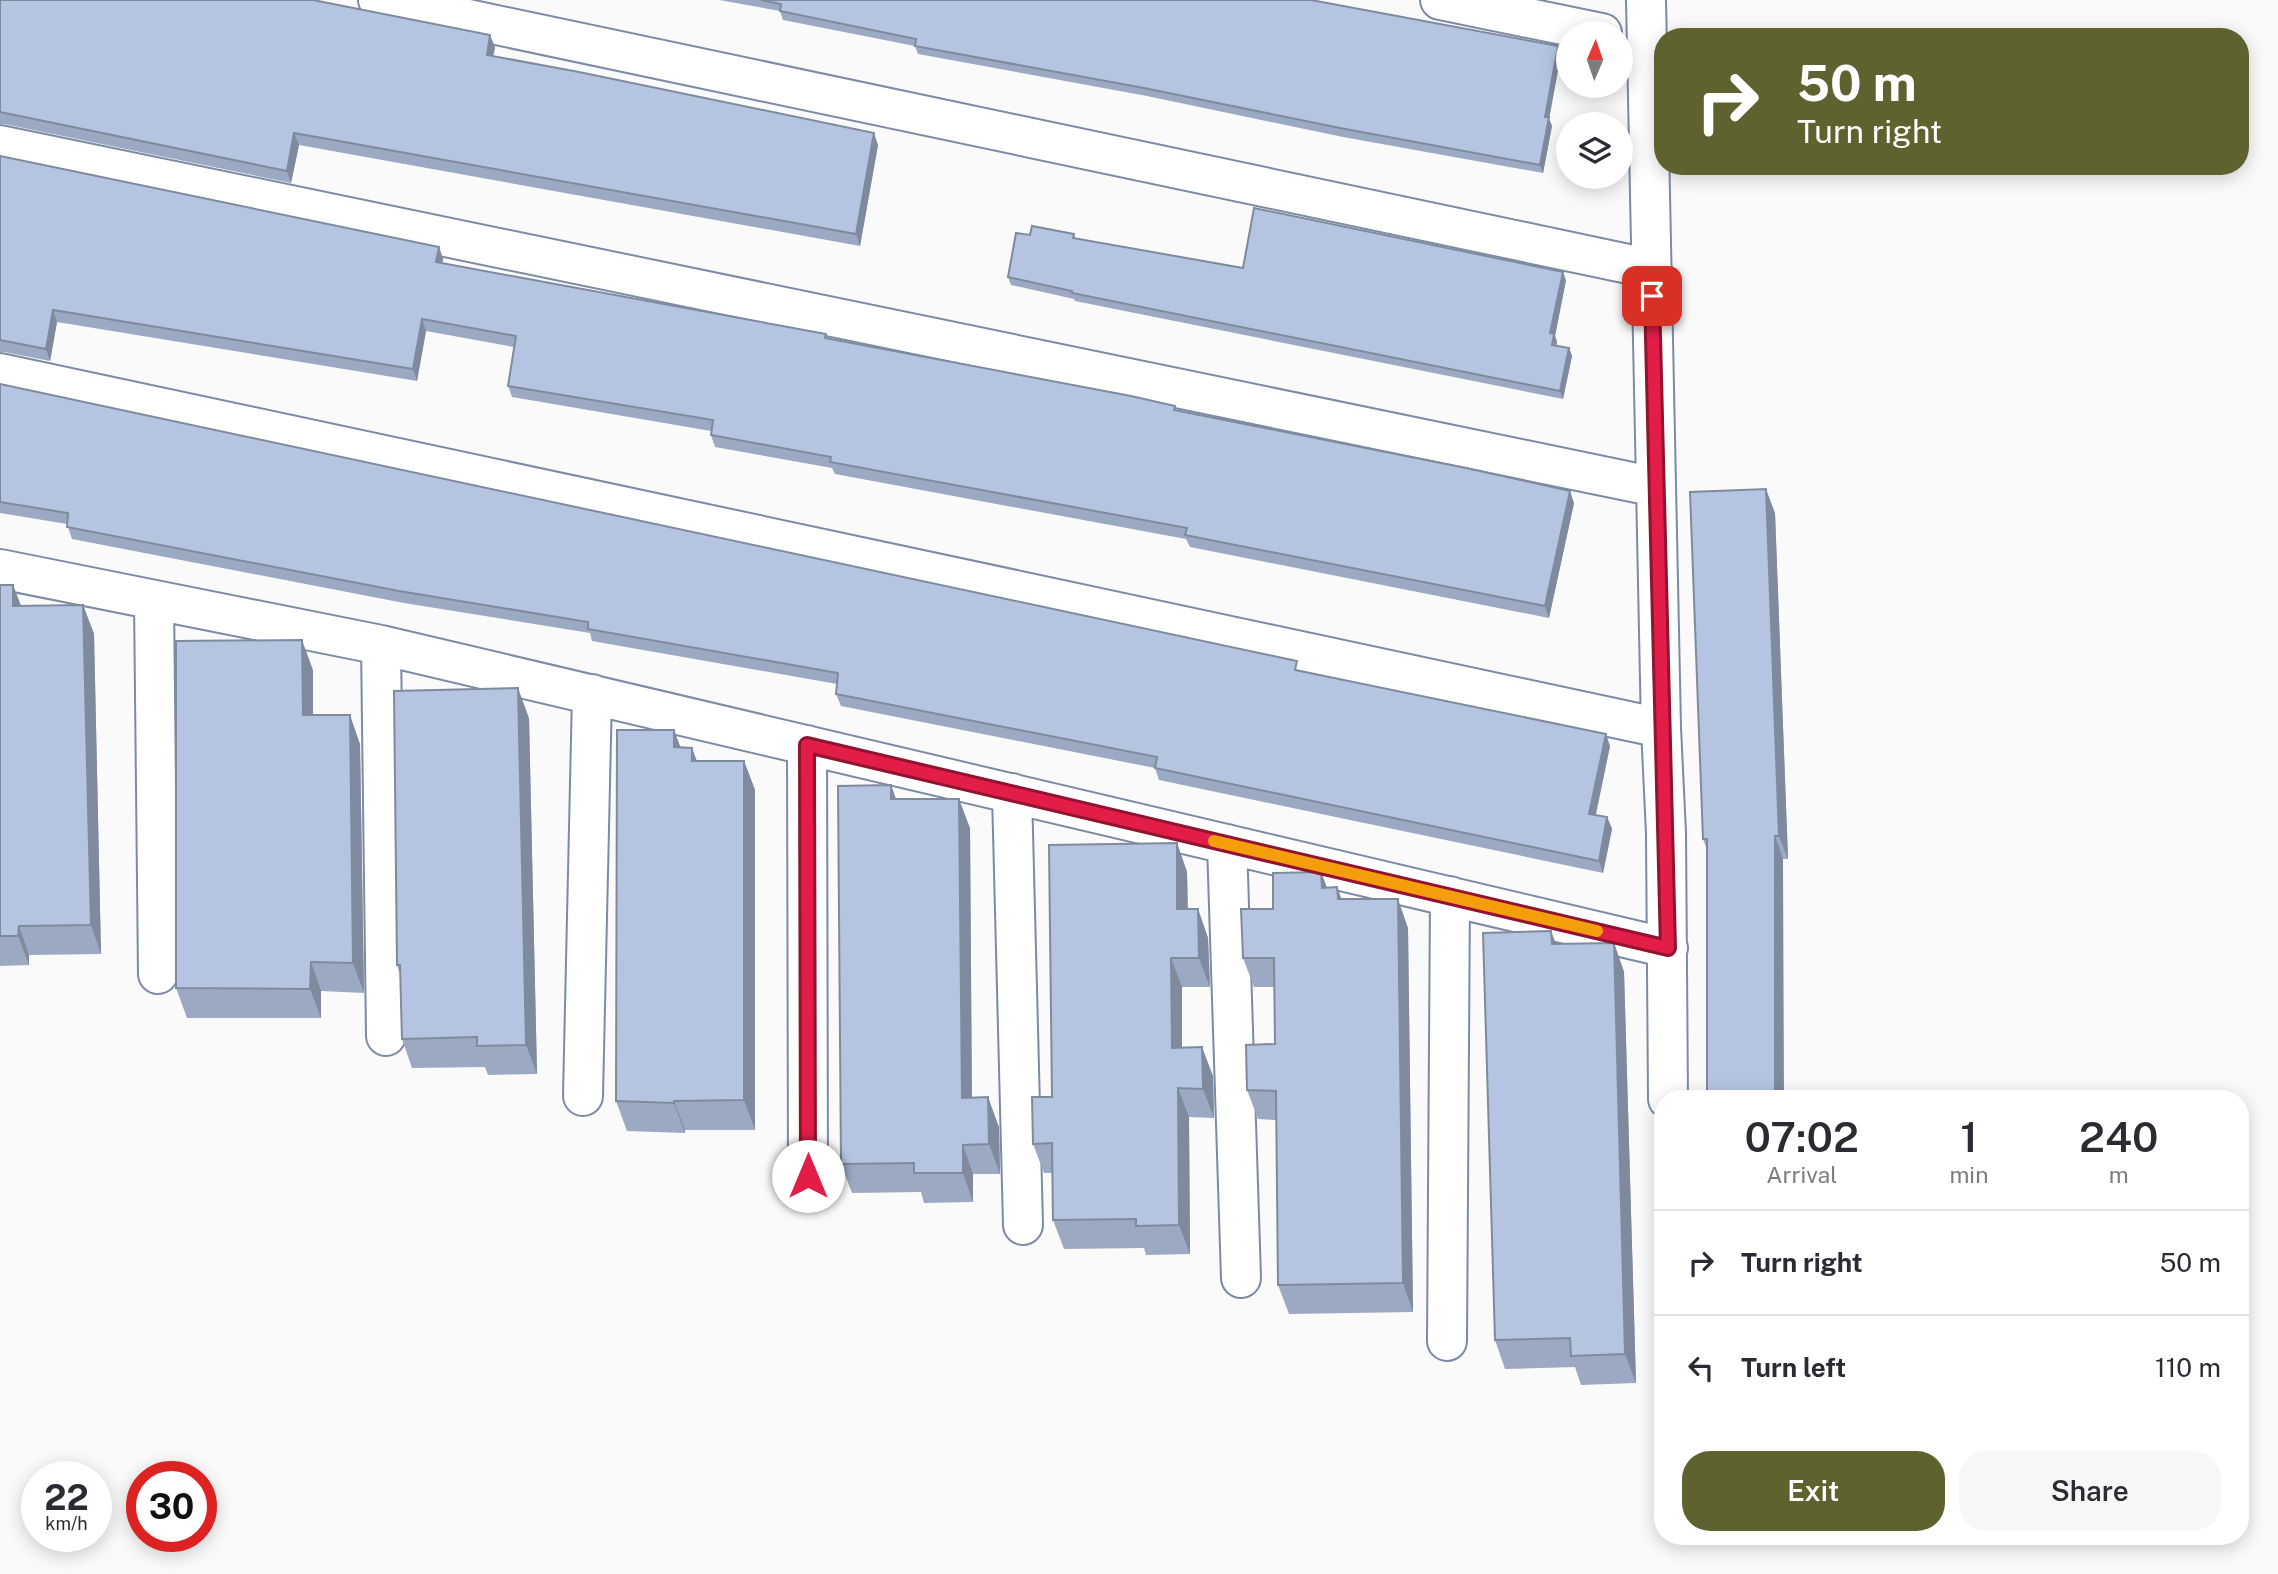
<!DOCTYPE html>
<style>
:root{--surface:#fff;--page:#f7f7f7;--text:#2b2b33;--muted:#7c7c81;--line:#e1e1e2;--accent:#5f622f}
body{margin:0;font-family:"Public Sans",sans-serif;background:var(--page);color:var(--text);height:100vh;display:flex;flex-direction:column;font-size:26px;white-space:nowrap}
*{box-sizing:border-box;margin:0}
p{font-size:23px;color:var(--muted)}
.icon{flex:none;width:38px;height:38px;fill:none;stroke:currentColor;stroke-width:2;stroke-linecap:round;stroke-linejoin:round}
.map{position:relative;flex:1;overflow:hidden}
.details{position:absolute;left:1654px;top:1090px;width:595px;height:455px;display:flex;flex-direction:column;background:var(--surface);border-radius:28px;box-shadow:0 4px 18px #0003}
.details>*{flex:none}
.banner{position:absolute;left:1654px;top:28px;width:595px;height:147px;border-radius:28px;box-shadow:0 4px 18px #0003;background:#5f622f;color:#fff;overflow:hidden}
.needle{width:46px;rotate:2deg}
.controls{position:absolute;left:1556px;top:21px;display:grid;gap:14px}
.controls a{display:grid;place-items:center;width:77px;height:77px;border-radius:50%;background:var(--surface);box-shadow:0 4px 18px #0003;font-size:35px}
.speed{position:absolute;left:21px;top:1461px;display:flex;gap:14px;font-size:35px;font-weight:700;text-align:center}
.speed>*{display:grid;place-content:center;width:91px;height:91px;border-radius:50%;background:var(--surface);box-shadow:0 4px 18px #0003;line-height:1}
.speed small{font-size:18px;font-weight:400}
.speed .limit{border:10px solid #d22;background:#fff;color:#111}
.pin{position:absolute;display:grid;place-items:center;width:60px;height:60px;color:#fff;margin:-30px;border-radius:14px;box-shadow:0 4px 10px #0006}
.me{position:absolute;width:77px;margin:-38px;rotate:0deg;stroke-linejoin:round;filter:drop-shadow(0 0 5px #0008)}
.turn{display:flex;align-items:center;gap:24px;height:147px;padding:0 28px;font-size:32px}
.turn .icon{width:91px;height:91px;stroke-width:2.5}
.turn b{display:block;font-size:49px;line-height:60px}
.eta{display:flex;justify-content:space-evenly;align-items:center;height:119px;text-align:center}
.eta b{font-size:42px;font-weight:600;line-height:49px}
.primary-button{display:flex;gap:14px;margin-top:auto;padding:14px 28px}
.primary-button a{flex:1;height:80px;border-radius:28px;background:var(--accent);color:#fff;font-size:28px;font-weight:600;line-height:80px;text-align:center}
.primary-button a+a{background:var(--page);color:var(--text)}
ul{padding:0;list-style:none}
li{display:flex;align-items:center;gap:21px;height:105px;padding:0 28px;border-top:2px solid var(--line)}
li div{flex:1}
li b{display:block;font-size:26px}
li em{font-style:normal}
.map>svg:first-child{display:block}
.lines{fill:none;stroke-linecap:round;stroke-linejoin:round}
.minor-casing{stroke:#7c8ba5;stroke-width:42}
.minor{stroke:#fff;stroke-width:38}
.wall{fill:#9ca9c2}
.shaded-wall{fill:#7f8a9e}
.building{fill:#b5c5e1;stroke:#7f8a9e;stroke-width:2}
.route-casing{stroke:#92132f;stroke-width:18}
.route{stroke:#e11d48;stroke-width:12}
.slow{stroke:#f59e0b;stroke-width:12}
</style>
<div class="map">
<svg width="2278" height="1574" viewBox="0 0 2278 1574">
<rect width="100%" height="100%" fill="#fafafa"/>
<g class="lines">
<!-- minor casing -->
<g class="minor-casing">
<path id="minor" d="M378,0L1652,269
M1440,0L1602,33
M1646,0L1661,728L1666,833L1668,1099
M0,145L1656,487
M0,373L1661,728
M0,569L381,645L1668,948
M154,600L158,974
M381,645L386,1036
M807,745L808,1176
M1012,793L1023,1225
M1227,844L1241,1278
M583,1096L592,694
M1447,1341L1450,896"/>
</g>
<!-- minor -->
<use href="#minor" class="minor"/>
</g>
<!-- wall -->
<path class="wall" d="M0,0L495,47L493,56L878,145L860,246L299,145L291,183L4,124H0Z
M719,0H1311L1558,46L1561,54L1549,119L1552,126L1543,173L1343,137L1147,96L918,54L915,46L783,20L780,11Z
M0,156L439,247L443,259L442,263L827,338L1176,410L1574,503L1549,618L1190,547L1186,539L835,474L832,468L715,447L711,435V431L512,397L508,386L514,347L426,331L417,381L57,322L50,361L4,352H0Z
M1074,234L1075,238L1243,268L1566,280L1555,336L1557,342L1556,346L1569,348L1572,356L1563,399L1075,301L1074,299L1011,285L1008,277L1030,235Z
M0,384L1300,671L1610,746L1596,815L1607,817L1612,829L1603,873L1159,780L1155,768L841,706L836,694L837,684L592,641L590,633L404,603L72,539L67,524L0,513Z
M1775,513L1788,859H1783L1707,850L1703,839Z
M0,585H13L21,606L83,605L94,634L101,954L29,955V965L0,966Z
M313,670V715L360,744L364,993L321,991V1018H187L176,988Z
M529,718L537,1074L488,1075L485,1067L412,1068L402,1039L400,975L397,965Z
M681,747L697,761H744L755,790V1130H685V1133L627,1131L616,1101Z
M891,785L896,799L970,828L972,1098L999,1127L1000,1174H973V1202L924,1203L921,1192L852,1193L841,1164Z
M1177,843L1187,872L1188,909H1198L1208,938L1210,987H1182V1048L1213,1076L1214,1118L1189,1117L1190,1254L1146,1255L1144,1248L1064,1249L1053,1220V1173H1044L1033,1144L1052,1097Z
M1321,872L1327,888L1342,899L1408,928L1413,1312L1289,1314L1278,1285L1276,1120L1258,1119L1247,1090L1275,1044L1274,987H1254L1243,958L1273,909Z
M1614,943L1624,972L1636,1383L1581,1385L1575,1367L1505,1369L1495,1340L1556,944Z"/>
<!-- shaded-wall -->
<path class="shaded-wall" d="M490,35L495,47L491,67L487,55Z
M1558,46L1561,54L1549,119L1552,126L1543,173L1540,165L1545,117Z
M294,133L299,145L291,183L287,171Z
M874,133L878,145L860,246L856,234Z
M439,247L443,259L440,274L436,262Z
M1563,272L1566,280L1555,336L1557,342L1555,353L1552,345L1550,333Z
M53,310L57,322L50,361L46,349Z
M422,319L426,331L417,381L413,369Z
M1569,348L1572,356L1563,399L1560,391Z
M1766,489L1775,513L1788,859L1779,836Z
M1570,491L1574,503L1549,618L1545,606Z
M13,585L24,614L13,606Z
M83,605L94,634L101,954L91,925Z
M302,640L313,670V744L303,715Z
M518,688L529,718L537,1074L526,1045Z
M350,715L360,744L364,993L353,963Z
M674,730L685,759L674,747Z
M1606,734L1610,746L1593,826L1589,814Z
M692,748L703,777L692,761Z
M744,761L755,790V1130L744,1100Z
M891,785L901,814L891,799Z
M959,799L970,828L972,1127L962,1098Z
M1607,817L1612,829L1603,873L1599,861Z
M1775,836L1783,859L1784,1099H1775Z
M1177,843L1187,872L1188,938L1177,909Z
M1321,872L1332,901L1322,888Z
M1337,887L1348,916L1338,899Z
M1398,899L1408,928L1413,1312L1403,1283Z
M1198,909L1208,938L1210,987L1199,958Z
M19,926L29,955V965L18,936Z
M1551,931L1562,960L1552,944Z
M1614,943L1624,972L1636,1383L1625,1354Z
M1171,958L1182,987V1077L1172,1048Z
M311,962L321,991V1018L310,989Z
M1202,1047L1213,1076L1214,1118L1203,1089Z
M1178,1088L1189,1117L1190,1254L1179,1225Z
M988,1097L999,1127L1000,1174L989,1144Z
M674,1101L685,1130V1133L674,1103Z
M963,1145L973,1174V1202L963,1173Z"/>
<!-- building -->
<path class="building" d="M0,0H313L490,35L487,55L579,72L874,133L856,234L294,133L287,171L0,112Z
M761,0H1311L1558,46L1545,117H1549L1540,165L1340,128L1144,88L915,46L916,39L780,11L781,4Z
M0,156L439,247L436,262L826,334L825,338L1131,396L1175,406L1174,410L1466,468L1570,491L1545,606L1185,535L1187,528L830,462L831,457L711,435L713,420L508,386L516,336L422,319L413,369L53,310L46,349L0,340Z
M1254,208L1563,272L1550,333L1554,334L1552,345L1569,348L1560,391L1072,293V291L1008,277L1016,233L1030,235L1032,226L1074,234L1073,238L1243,268Z
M0,384L1297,661L1295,670L1606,734L1589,814L1607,817L1599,861L1155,768L1157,757L836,694L838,673L588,629V622L399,591L67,527L68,513L0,502Z
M1766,489L1779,836H1775V1099H1707V839H1703L1690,492Z
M0,585H13V606L83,605L91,925L19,926L18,936H0Z
M302,640L303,715H350L353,963L311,962L310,989L176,988V641Z
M518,688L526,1045L477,1046V1037L402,1039L400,965H397L394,691Z
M617,730H674V747L692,748V761H744V1100L674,1101V1103L616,1101Z
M891,785V799H959L962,1098L988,1097L989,1144L963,1145V1173H914V1163L841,1164L838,786Z
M1177,843V909H1198L1199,958H1171L1172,1048L1202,1047L1203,1089L1178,1088L1179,1225L1136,1226V1219L1053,1220L1052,1143L1033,1144L1032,1097H1052L1049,845Z
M1321,872L1322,888L1337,887L1338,899H1398L1403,1283L1278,1285L1276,1091L1247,1090L1246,1045L1275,1044L1274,958H1243L1241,909H1273V873Z
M1551,931L1552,944L1614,943L1625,1354L1571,1356L1570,1338L1495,1340L1483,933Z"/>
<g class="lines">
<!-- route casing -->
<g class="route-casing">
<path id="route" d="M808,1176L807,745L1668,948L1652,296"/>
</g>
<!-- route -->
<use href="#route" class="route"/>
<!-- slow -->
<path class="slow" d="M1214,841L1597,931"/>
</g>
</svg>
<div class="controls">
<a><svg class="needle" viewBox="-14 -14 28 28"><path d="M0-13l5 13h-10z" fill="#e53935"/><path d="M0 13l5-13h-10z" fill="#7c7c81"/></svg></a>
<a><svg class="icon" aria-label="layers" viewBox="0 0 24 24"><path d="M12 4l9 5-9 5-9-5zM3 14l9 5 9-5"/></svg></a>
</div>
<div class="speed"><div>22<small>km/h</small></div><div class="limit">30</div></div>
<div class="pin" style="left:1652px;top:296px;background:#d93025"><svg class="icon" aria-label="arrive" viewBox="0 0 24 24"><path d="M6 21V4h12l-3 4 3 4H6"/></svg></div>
<svg class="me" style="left:808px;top:1176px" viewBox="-20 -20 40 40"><circle r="19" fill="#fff"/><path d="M0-13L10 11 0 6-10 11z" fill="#e11d48"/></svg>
<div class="banner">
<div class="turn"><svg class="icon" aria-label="right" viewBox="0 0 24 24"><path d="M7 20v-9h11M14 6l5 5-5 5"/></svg><div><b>50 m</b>Turn right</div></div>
</div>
<section class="details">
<div class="eta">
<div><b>07:02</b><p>Arrival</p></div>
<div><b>1</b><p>min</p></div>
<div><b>240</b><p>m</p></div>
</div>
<ul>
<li><svg class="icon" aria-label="right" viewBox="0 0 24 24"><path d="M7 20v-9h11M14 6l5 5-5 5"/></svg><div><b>Turn right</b></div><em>50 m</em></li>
<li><svg class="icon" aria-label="left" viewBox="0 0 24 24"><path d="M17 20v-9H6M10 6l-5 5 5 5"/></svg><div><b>Turn left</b></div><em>110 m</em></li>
</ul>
<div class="primary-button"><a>Exit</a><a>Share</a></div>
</section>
</div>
